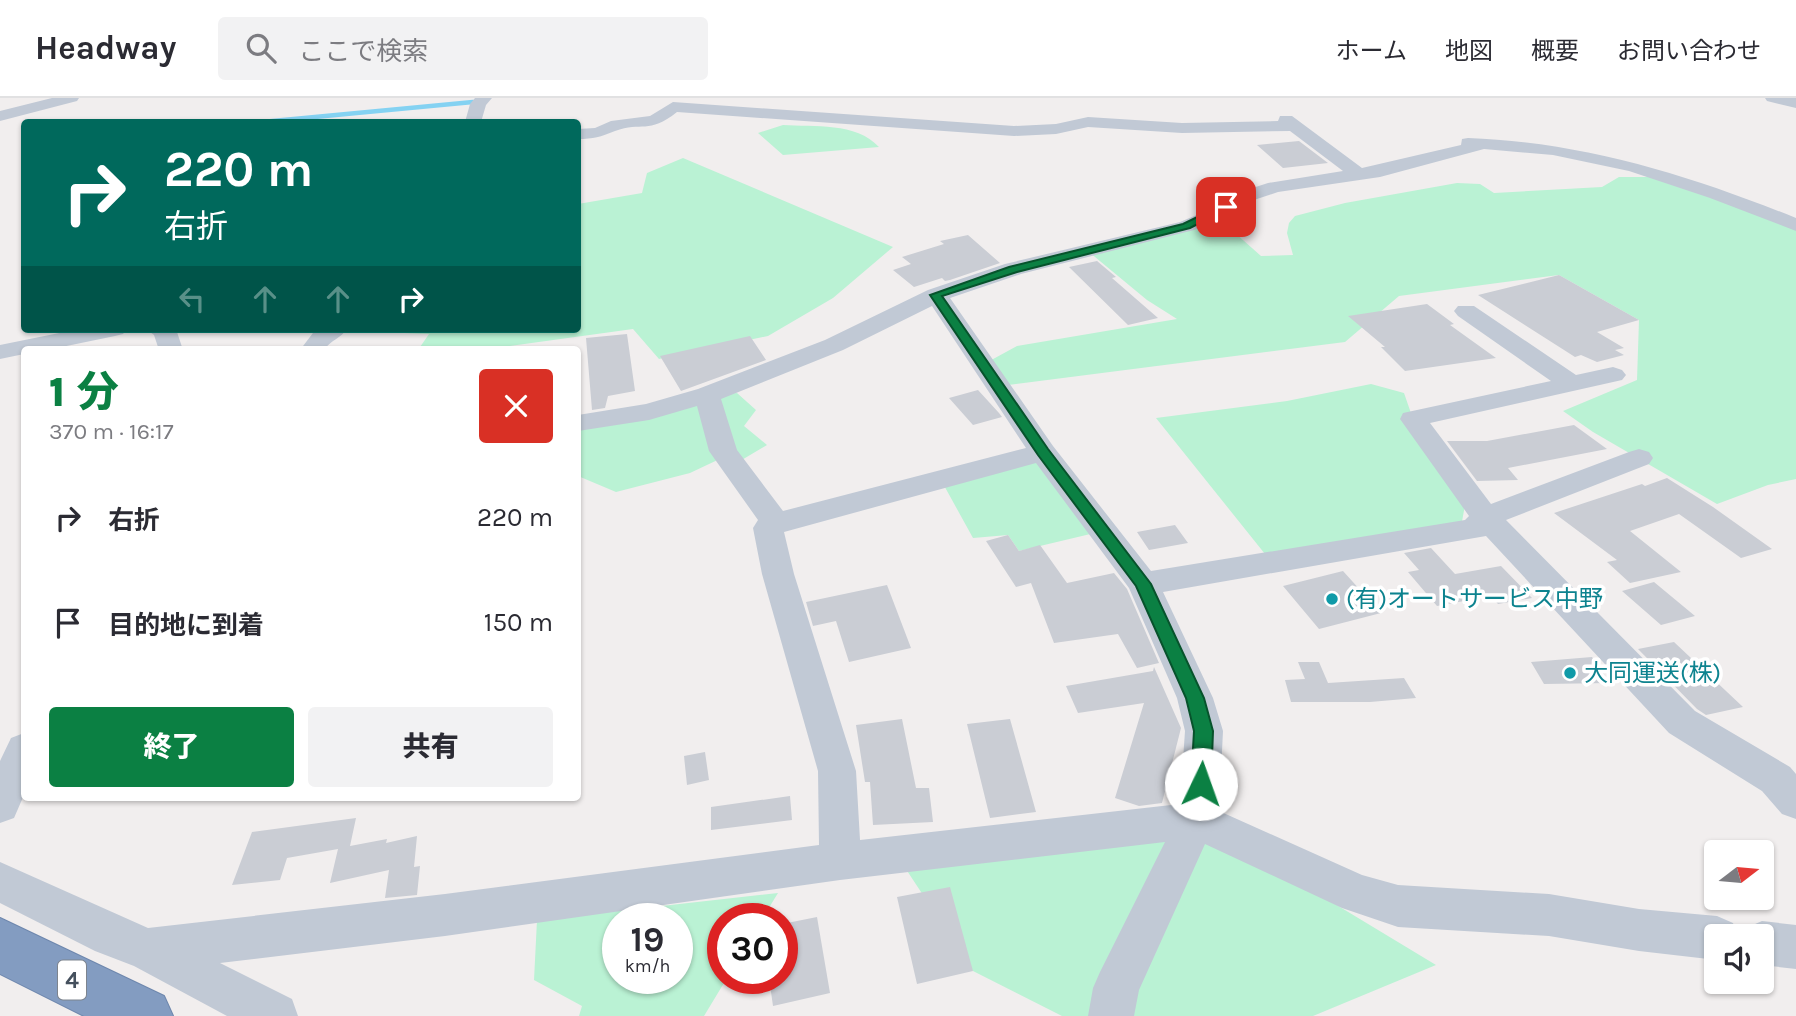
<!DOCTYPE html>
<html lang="ja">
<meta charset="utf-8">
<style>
:root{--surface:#fff;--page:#f2f2f3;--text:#2b2b33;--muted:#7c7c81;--line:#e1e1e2;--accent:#0b8043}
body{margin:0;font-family:Karla,"Noto Sans JP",sans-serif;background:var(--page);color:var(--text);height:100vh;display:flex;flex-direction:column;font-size:26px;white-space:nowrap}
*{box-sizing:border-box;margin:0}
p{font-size:23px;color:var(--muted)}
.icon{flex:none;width:38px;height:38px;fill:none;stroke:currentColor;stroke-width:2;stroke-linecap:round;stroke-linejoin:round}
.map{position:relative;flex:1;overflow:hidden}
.drawer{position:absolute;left:21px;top:248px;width:560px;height:455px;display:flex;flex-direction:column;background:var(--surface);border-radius:7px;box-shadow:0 2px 5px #0004}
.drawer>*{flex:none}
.guide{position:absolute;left:21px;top:21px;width:560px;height:214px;border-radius:7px;box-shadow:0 2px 5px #0004;background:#00695c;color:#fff;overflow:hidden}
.needle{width:46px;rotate:74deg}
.buttons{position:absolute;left:1704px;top:742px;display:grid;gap:14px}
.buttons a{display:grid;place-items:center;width:70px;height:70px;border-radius:7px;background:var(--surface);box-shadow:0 2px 5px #0004;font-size:35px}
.speed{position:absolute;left:602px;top:805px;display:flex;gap:14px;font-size:35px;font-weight:700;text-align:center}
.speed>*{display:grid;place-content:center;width:91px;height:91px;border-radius:50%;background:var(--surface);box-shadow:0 2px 5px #0004;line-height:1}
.speed small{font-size:18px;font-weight:400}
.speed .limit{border:10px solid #d22;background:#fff;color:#111}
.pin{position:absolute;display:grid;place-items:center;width:60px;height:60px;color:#fff;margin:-30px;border-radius:14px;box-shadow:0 4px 10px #0006}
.me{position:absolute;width:77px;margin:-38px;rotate:3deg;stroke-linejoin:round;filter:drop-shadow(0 0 5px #0008)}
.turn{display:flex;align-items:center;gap:24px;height:147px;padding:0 28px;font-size:32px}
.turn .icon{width:91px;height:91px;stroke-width:2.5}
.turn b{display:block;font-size:49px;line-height:60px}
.lanes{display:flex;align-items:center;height:66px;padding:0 28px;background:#0003;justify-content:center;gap:35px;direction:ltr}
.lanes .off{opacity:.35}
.round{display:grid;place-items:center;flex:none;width:74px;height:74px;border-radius:7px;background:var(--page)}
.overview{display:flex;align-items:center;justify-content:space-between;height:119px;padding:0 28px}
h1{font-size:42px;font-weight:800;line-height:52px;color:var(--accent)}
.button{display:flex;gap:14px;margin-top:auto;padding:14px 28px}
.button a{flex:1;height:80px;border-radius:7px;background:var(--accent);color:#fff;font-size:28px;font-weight:800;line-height:80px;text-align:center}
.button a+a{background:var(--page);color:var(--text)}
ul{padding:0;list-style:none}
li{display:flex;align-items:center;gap:21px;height:105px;padding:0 28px}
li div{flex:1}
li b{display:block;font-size:26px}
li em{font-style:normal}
header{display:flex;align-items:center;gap:42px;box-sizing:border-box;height:98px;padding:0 35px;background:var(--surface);border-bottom:2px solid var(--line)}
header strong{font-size:33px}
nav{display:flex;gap:38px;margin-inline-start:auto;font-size:24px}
.search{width:490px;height:63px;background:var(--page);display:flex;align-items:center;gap:18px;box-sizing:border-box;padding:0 24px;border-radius:7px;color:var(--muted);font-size:26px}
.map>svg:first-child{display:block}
.green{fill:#baf2d4;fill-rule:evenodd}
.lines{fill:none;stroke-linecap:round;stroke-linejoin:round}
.stream{stroke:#84d2f2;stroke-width:4.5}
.building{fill:#cacdd4}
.highway-casing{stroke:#6e87ad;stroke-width:2}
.minor{fill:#c1c9d5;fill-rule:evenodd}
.highway{fill:#839cc1;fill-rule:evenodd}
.route{fill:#0b8043;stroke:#07532c;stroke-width:2}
.culture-dot{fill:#0f9aa8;stroke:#fff;stroke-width:2.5}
.labels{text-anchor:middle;stroke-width:7;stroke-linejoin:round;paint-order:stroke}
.shield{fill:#fff;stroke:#7d848e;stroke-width:2}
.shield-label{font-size:23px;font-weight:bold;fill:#45505d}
.culture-label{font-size:24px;fill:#0d838f;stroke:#fff;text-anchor:start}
</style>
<header>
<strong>Headway</strong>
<div class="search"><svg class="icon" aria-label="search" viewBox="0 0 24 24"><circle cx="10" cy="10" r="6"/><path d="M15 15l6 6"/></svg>ここで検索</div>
<nav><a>ホーム</a><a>地図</a><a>概要</a><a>お問い合わせ</a></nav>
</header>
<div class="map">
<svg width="1796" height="918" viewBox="0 0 1796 918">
<rect width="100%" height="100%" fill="#f1eeee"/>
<!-- green -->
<path class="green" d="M783,27C814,29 856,24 879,49L783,57L758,35Z
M683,60L893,149L833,200L768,238L659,261L633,231L481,252H418L429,236L404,235L408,231H578V106L642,95L647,75Z
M1619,79H1654L1796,127V381L1768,387L1717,406L1593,334L1563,313L1637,282L1639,222L1559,177L1399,198L1345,244L1000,288L984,266L1017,248L1177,221L1147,202L1089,154L1217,123L1226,127L1261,158L1293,157L1287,135L1289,125L1295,118L1345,105L1457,85L1480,86L1494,95L1602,89Z
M1371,286L1404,295L1413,321L1469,385L1461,429L1265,456L1156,320L1287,303Z
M737,295L756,312L744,328L767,347L740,363L726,358L690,375L616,394L578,378V325L649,314L707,297Z
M1036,356L1103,433L1019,453L1008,437L973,440L941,382Z
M1196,722L1436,867L1313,918H1062L973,873L896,756Z
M778,795L762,821H723V880H727L704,918H579L582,908L534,882L537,822ZM618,821H677V880H618Z"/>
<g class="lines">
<!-- stream -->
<path class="stream" d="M262,24L473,4"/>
</g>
<!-- building -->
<path class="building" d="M1299,43L1328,65L1283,70L1257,47Z
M968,137L1000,165L950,182L945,183L942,180L914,189L893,172L911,166L902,159L944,146L940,143Z
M1097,163L1116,179L1112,180L1158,220L1128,227L1069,169Z
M1559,177L1639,222L1597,234L1624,250L1615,252L1624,257L1597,264L1581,257L1575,259L1478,197Z
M1427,206L1454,226L1450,227L1496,260L1405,273L1381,249H1385L1348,218Z
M627,236L635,293L608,298L605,310L592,312L586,240Z
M750,238L766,262L681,293L660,258Z
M978,292L999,315L1002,319L973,327L949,300Z
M1574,327L1607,351L1508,370L1518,382L1477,383L1447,343H1487Z
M1667,380L1713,409L1772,451L1741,460L1679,416L1630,433L1681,474L1630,485L1607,464L1617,462L1554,415L1642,386L1645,388Z
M1175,427L1188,445L1149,452L1137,434Z
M1008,437L1019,453L1040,447L1067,485L1114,475L1127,491L1159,565L1137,570L1118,536L1054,545L1031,485L1016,489L986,443Z
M1431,450L1455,476L1501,468L1532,500L1498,506L1491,498L1437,508L1408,474L1419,472L1404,455Z
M1343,473L1381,515L1319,531L1283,488Z
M1654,484L1695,518L1661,527L1622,493Z
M887,487L911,550L849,564L836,523L813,528L806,504Z
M1674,544L1743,609L1706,617L1697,611L1638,551Z
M1592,559L1610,585L1544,586L1531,564Z
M1298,564H1319L1328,585L1404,580L1416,600L1370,604H1291L1285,582L1305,581Z
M1154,569L1181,630L1162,705L1139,708L1115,700L1144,605L1078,615L1066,588L1153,573Z
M902,621L916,690H929L933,724L873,727L870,684H865L856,627Z
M1010,621L1036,714L990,720L967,626Z
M705,654L709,682L687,687L684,658Z
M790,698L792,722L711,732V709Z
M356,720L350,748L387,741L386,745L417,738L414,769L420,768L417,797L385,800L389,772L330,785L338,751L287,760L280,782L232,787L252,734Z
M950,789L973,873L917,886L897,799Z
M817,819L830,895L773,908L769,880H782V826Z"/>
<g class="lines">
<!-- highway casing -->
<g class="highway-casing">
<path id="highway" d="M0,820L164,898L173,918H84L0,876Z"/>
</g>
<!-- minor -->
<path class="minor" d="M52,0H79L77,3L0,23V13Z
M475,0H492L486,7L481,24H465L470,6Z
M1765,0H1796V10L1767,3Z
M673,4L1014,28L1056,26L1088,19L1182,25L1278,23L1280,18H1292L1362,70L1461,47L1462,41L1468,40C1583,44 1689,77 1796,120V133L1710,100L1629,73L1553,57L1484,51L1380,79L1278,94L1245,105L1220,121L1194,132L1021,176L950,200L1053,348L1151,473L1465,422L1469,418L1400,321L1403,315L1551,283L1458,218L1454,213L1458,208H1474L1576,277L1613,269L1622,272L1626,277L1622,282L1430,325L1491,406L1629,354L1639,351L1649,354L1653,360L1649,366L1506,422L1695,613L1790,669L1796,676V721L1782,716L1762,693L1669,635L1486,438L1163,494L1213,600L1223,633L1219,713L1362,777L1398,787L1549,796L1639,811L1717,818L1733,825L1738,838H1717V862L1639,853L1549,838L1398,829L1342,810L1205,746L1139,892L1134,918H1088L1093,890L1100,874L1165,744L840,782L445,838L220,865L292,901L298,918H227L134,868L95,853L0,805V764L148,830L445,796L819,747L818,673L762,476L753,430L758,422L709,353L697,308L649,322L578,333V317L646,306L698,291L825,242L928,192L1005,166L1180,124L1206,113L1231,97L1268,85L1343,73L1290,33L1182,35L1088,29L1056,36L1014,38L677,14C648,37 642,23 615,33C600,39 594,41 578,41V31L595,30L611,23L650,18ZM932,208L1026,350L783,413L737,352L721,301L843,252ZM1036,365L1129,490L1177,600L1185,633L1180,706L860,742L856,673L794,476L784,434Z
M79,231H127L123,236L115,238L47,252H24V256L0,261V247Z
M146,231H176L183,252H159L154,237Z
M316,231H347C341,240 331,242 324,252H300Z
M24,635V697L14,720L0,725V663L11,640Z
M1762,823L1796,827V871L1762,867V838H1743L1746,830Z"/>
<!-- highway -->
<use href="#highway" class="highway"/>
</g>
<!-- route -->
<path class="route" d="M1222,107L1231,109L1190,130L1017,174L942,198L1048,351L1151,486L1204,600L1213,633L1211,686L1208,692L1201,695L1194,692L1191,686L1194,633L1186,600L1136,488L1038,357L930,197L1009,169L1183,126Z"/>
<!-- markers -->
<g class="culture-dot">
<circle cx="1332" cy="501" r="7"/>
<circle cx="1570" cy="575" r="7"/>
</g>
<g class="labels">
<!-- shield labels -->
<rect class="shield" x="58" y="862.5" width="28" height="39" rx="5"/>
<g class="shield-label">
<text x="72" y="890">4</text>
</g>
<!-- culture labels -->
<g class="culture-label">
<text x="1346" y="509">(有)オートサービス中野</text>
<text x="1584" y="583">大同運送(株)</text>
</g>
</g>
</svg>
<div class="buttons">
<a><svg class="needle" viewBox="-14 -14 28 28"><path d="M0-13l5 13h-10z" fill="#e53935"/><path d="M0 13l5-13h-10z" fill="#7c7c81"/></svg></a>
<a><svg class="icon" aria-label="sound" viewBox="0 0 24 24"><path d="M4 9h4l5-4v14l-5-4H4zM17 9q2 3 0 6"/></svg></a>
</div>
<div class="speed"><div>19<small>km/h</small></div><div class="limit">30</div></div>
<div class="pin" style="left:1226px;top:109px;background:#d93025"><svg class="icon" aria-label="arrive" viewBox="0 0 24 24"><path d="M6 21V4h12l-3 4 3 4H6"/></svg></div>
<svg class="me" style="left:1201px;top:686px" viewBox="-20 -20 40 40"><circle r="19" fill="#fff"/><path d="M0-13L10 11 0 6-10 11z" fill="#0b8043"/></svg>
<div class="guide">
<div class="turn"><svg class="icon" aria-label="right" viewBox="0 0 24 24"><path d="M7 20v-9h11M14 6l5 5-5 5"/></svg><div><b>220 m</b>右折</div></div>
<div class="lanes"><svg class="icon off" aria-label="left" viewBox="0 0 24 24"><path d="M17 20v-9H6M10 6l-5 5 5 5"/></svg><svg class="icon off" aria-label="ahead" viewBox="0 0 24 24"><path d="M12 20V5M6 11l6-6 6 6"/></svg><svg class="icon off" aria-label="ahead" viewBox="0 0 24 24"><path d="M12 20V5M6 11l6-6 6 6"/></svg><svg class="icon" aria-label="right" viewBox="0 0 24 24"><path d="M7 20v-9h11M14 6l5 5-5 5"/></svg></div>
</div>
<section class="drawer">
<div class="overview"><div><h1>1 分</h1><p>370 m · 16:17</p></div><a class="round" style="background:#d93025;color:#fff"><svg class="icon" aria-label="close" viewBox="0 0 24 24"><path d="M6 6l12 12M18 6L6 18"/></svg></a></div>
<ul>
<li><svg class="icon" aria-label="right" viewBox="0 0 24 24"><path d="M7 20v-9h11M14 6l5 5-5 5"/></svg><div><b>右折</b></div><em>220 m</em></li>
<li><svg class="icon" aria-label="arrive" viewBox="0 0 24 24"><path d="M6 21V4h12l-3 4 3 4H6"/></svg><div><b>目的地に到着</b></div><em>150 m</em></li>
</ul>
<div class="button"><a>終了</a><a>共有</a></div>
</section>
</div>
